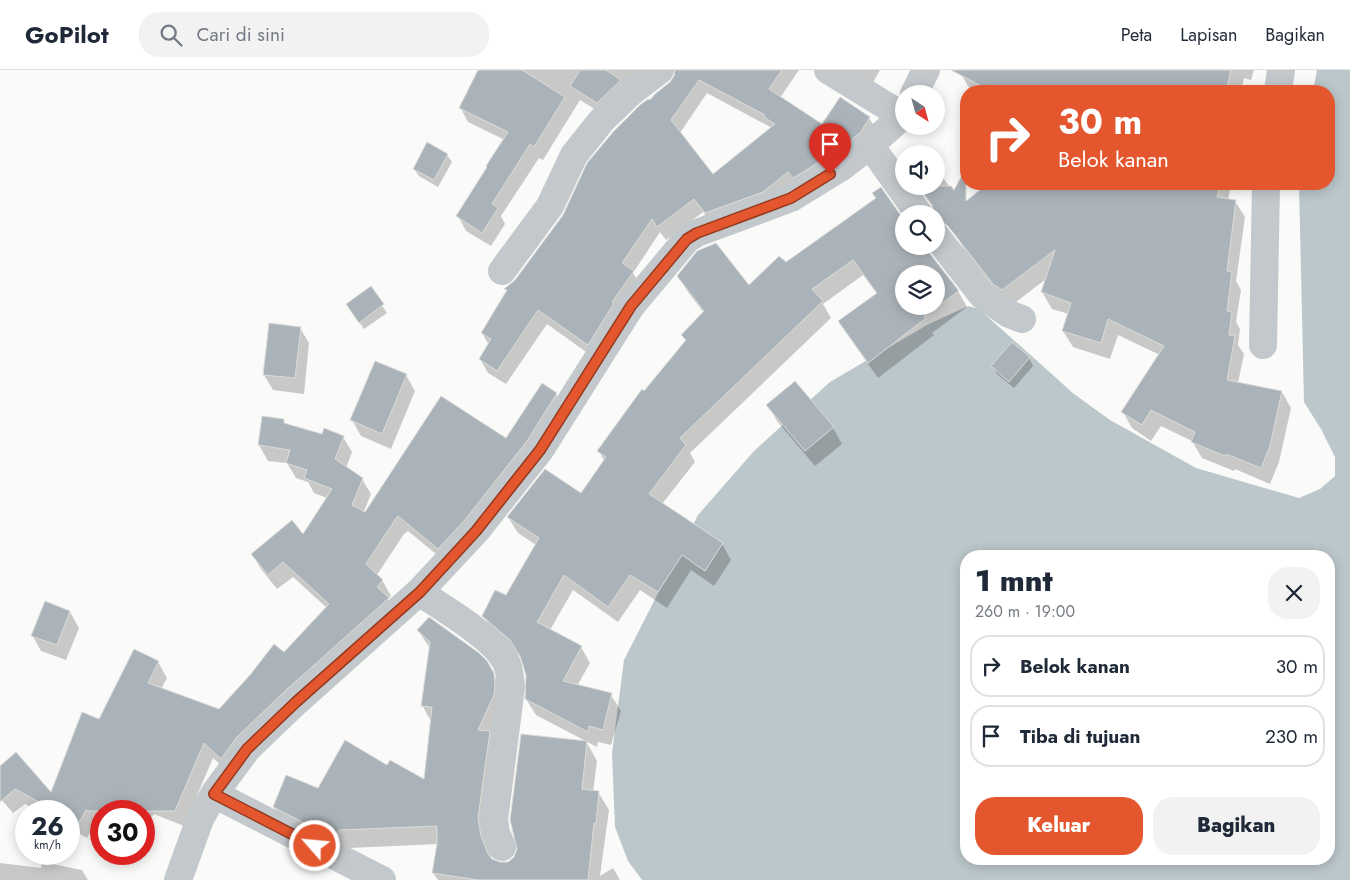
<!DOCTYPE html>
<html lang="id">
<meta charset="utf-8">
<style>
:root{--surface:#fff;--page:#f2f2f3;--text:#1f2937;--muted:#747a83;--line:#e0e1e3;--accent:#e4572e}
body{margin:0;font-family:Jost,sans-serif;background:var(--page);color:var(--text);height:100vh;display:flex;flex-direction:column;font-size:19px;white-space:nowrap}
*{box-sizing:border-box;margin:0}
p{font-size:16px;color:var(--muted)}
.icon{flex:none;width:28px;height:28px;fill:none;stroke:currentColor;stroke-width:2;stroke-linecap:round;stroke-linejoin:round}
.map{position:relative;flex:1;overflow:hidden}
.panel{position:absolute;left:960px;top:480px;width:375px;height:315px;display:flex;flex-direction:column;background:var(--surface);border-radius:20px;box-shadow:0 2px 12px #0003}
.panel>*{flex:none}
.top-card{position:absolute;left:960px;top:15px;width:375px;height:105px;border-radius:20px;box-shadow:0 2px 12px #0003;background:#e4572e;color:#fff;overflow:hidden}
.needle{width:32px;rotate:144deg}
.tools{position:absolute;left:895px;top:15px;display:grid;gap:10px}
.tools a{display:grid;place-items:center;width:50px;height:50px;border-radius:50%;background:var(--surface);box-shadow:0 2px 12px #0003;font-size:25px}
.speed{position:absolute;left:15px;top:730px;display:flex;gap:10px;font-size:25px;font-weight:700;text-align:center}
.speed>*{display:grid;place-content:center;width:65px;height:65px;border-radius:50%;background:var(--surface);box-shadow:0 2px 12px #0003;line-height:1}
.speed small{font-size:12px;font-weight:400}
.speed .limit{border:8px solid #d22;background:#fff;color:#111}
.pin{position:absolute;display:grid;place-items:center;width:42px;height:42px;color:#fff;margin:-51px -21px;border-radius:50% 50% 50% 0;rotate:-45deg;box-shadow:0 0 5px #0007}
.pin .icon{rotate:45deg}
.me{position:absolute;width:55px;margin:-28px;rotate:297deg;stroke-linejoin:round;filter:drop-shadow(0 0 4px #0008)}
.turn{display:flex;align-items:center;gap:18px;height:105px;padding:0 15px;font-size:22px}
.turn .icon{width:65px;height:65px;stroke-width:2.5}
.turn b{display:block;font-size:35px;line-height:42px}
.round{display:grid;place-items:center;flex:none;width:52px;height:52px;border-radius:20px;background:var(--page)}
.head{display:flex;align-items:center;justify-content:space-between;height:85px;padding:0 15px}
h1{font-size:30px;font-weight:800;line-height:38px}
.primary-button{display:flex;gap:10px;margin-top:auto;padding:10px 15px}
.primary-button a{flex:1;height:58px;border-radius:20px;background:var(--accent);color:#fff;font-size:20px;font-weight:800;line-height:58px;text-align:center}
.primary-button a+a{background:var(--page);color:var(--text)}
ul{padding:0;list-style:none}
li{display:flex;align-items:center;gap:15px;height:62px;margin:0 10px 8px;padding:0 5px;border:2px solid var(--line);border-radius:20px}
li div{flex:1}
li b{display:block;font-size:19px}
li em{font-style:normal}
header{display:flex;align-items:center;gap:30px;box-sizing:border-box;height:70px;padding:0 25px;background:var(--surface);border-bottom:1px solid var(--line)}
header strong{font-size:24px}
nav{display:flex;gap:28px;margin-inline-start:auto;font-size:18px}
.search{width:350px;height:45px;background:var(--page);display:flex;align-items:center;gap:12px;box-sizing:border-box;padding:0 18px;border-radius:20px;color:var(--muted);font-size:19px}
.map>svg:first-child{display:block}
.water{fill:#bbc7cb;fill-rule:evenodd}
.shadow{fill:#0003;fill-rule:evenodd}
.building{fill:#aab3b9;stroke:#dcdcda;fill-rule:evenodd}
.lines{fill:none;stroke-linecap:round;stroke-linejoin:round}
.street{stroke:#c3c8cc;stroke-width:28}
.route-casing{stroke:#94391e;stroke-width:12}
.route{stroke:#e4572e;stroke-width:9}
</style>
<header>
<strong>GoPilot</strong>
<div class="search"><svg class="icon" aria-label="search" viewBox="0 0 24 24"><circle cx="10" cy="10" r="6"/><path d="M15 15l6 6"/></svg>Cari di sini</div>
<nav><a>Peta</a><a>Lapisan</a><a>Bagikan</a></nav>
</header>
<div class="map">
<svg width="1350" height="810" viewBox="0 0 1350 810">
<rect width="100%" height="100%" fill="#fafaf8"/>
<!-- water -->
<path class="water" d="M1317,0H1350V810H642L628,791L615,757L612,683L624,590L698,445L754,381L830,312L927,255L968,236L979,239L1074,324L1110,350L1196,398L1299,428L1320,419L1335,406V387L1321,359L1304,332L1299,114H1329V21H1313ZM966,486H1329V789H966Z"/>
<!-- shadow -->
<path class="shadow" d="M478,0H662L606,46L580,30L543,90L539,88L501,146L505,154L491,176L466,161L458,146L505,70L468,52L460,37Z
M676,0H799L780,28L822,56L869,48L878,62L715,157L703,142L666,170L660,162L633,203L641,216L596,289L547,254L506,314L488,303L480,289L489,275L482,263L508,222L506,219L515,211L564,146L641,36L670,13L675,7ZM707,23L772,58L713,106L680,63Z
M843,0H880L871,16Z
M963,0H1254L1251,10L1244,8L1241,21H971L961,4Z
M447,85L452,92L438,117L419,106L414,99Z
M936,98L951,119L939,146L918,116H936Z
M1020,114H1056L1072,122L1076,114H1231L1228,130L1235,131L1245,147L1236,211L1241,220L1236,252L1240,259L1238,275L1244,284L1238,313L1282,322L1291,338L1279,392L1270,414L1235,399L1234,401L1202,388L1192,371L1161,356L1151,371L1132,358L1123,342L1160,285L1118,265L1110,289L1073,277L1063,261L1069,244L1052,239L1042,222L1046,209L1012,235L1004,230L965,181L956,165Z
M904,176L958,221L967,237L932,263L934,265L878,308L849,267L840,251L877,224L863,205L823,234L831,248L690,383L695,392L662,434L722,474L731,490L714,516L691,500L667,538L640,520L618,552L573,520L550,560L581,577L590,593L577,616L611,625L621,641L611,675L598,672L597,677L536,645L526,629L527,605L520,586L493,562L484,546L506,527L536,475L518,463L508,447L582,425L605,392L599,381L644,322L686,272L682,265L704,243L688,222L678,206L749,216L786,194ZM904,204H936V236H904Z
M370,218L387,243L364,259L347,235Z
M300,258L309,273L304,324L273,320L264,305Z
M1029,288L1033,296L1014,318L997,304L993,296Z
M406,305L415,321L391,379L361,366L352,350Z
M795,312L833,358L842,374L815,396L777,351L768,335Z
M542,315L556,324L565,340L447,493L408,461L404,464L377,505L382,510L391,526L388,529L397,544L230,703L213,688L184,756L154,744L144,756V741H101V760L95,754L87,768L69,758V741H39L25,734L13,743L0,728V698L51,724L100,650L158,592L167,608L161,619L219,640L284,583L327,538L293,507L277,519L261,499L252,484L303,466L327,428L314,423L308,412L296,408L287,393L268,391L259,375L263,347L283,350L286,355L322,366L343,367L352,382L346,398L362,409L371,424L362,446L506,370Z
M46,532L70,542L79,558L66,590L41,581L32,565Z
M418,560L492,602L503,621L488,771L492,791L500,794L508,793L515,788L587,673L597,691L593,722H598L609,740L600,806L613,798L620,810H438L433,803L438,774L349,778L346,786L285,755L274,737L318,720L388,697L425,711L432,653L422,635L431,580Z
M42,792L82,800L88,810H0V793L41,798Z"/>
<!-- building -->
<path class="building" d="M478,0H522L565,27L534,77L530,74L492,134L498,138L482,163L456,146L487,97L486,96L508,62L459,38Z
M580,0H606L621,10L597,33L570,16Z
M675,0H782L769,19L822,54L840,27L870,47L860,63L834,83L793,108L788,102L763,122L705,143L694,129L657,157L652,149L622,193L634,201L612,232L614,233L588,275L538,240L497,301L479,289L491,269L481,263L507,220L504,219L515,210L563,145L587,93L614,61L640,35L648,29L650,30L655,24L670,12L674,6ZM699,10L765,45L764,47L775,54L713,104L671,50Z
M951,0H1231L1226,21H991Z
M427,72L448,84L434,110L413,99Z
M966,98V131L985,116H993L988,114H1220L1217,127L1236,130L1227,201L1232,202L1227,241L1232,242L1229,265L1235,266L1227,310L1282,321L1270,376L1261,398L1226,384L1225,386L1191,372L1195,362L1151,340L1142,355L1121,342L1164,276L1108,249L1101,273L1062,261L1071,233L1041,222L1055,180L1002,220L993,214L948,156L942,152L936,151V144H934L932,135L918,116H951L954,120Z
M881,117L904,150V176H924L959,221L924,246L926,248L868,293L838,251L877,223L853,190L812,219L823,231L680,368L686,375L649,424L723,473L705,501L682,485L658,522L630,505L608,537L564,505L537,552L582,576L563,611L612,623L603,660L589,656L588,662L525,629L526,605L520,586L510,570L482,546L495,520L506,525L539,468L507,447L545,399L581,423L606,387L597,381L642,319L644,321L686,270L681,265L704,241L677,206L697,181L716,173L749,215L779,186L786,192L876,128L872,123ZM904,204H936V236H904Z
M371,216L384,234L359,253L346,234Z
M269,253L301,257L295,308L263,305Z
M1012,272L1030,287L1009,312L991,296Z
M375,291L407,304L382,364L350,350Z
M795,311L834,357L805,381L766,335Z
M542,313L557,323L527,371L464,451L438,479L398,446L396,448L366,494L383,510L377,517L389,528L285,621L236,668L221,689L204,673L175,741H88L86,740L78,754L69,748V741H56L15,719L0,732V696L16,682L51,722L82,642L99,649L134,579L159,591L148,613L219,639L250,605L274,574L284,582L329,534L283,492L268,505L251,484L292,450L303,464L332,419L304,408L307,400L286,393L290,380L258,375L262,346L284,349V353L322,364L324,358L344,366L335,389L363,408L352,435L365,442L441,326L506,368Z
M45,531L70,541L57,575L31,566Z
M429,547L479,583L487,591L494,603L495,617L494,625L478,660L490,661L478,748L481,766L488,784L492,789L500,792H508L514,787L517,779L510,750L521,664L587,671L582,719L599,721L596,753H594L588,810H478L432,803L437,774V756L339,760L336,769L273,737L286,705L318,718L345,670L387,695L390,690L424,709L432,637L421,636L430,572L417,560Z"/>
<g class="lines">
<!-- street -->
<path class="street" d="M828,0L903,46
M1278,21L1281,0
M914,24L926,0
M870,75L919,144
M936,166L982,225L1009,244L1022,249
M502,201L550,136L574,85L602,50L630,23L660,0
M1263,275L1266,114
M419,522C443,538 492,567 505,590C510,598 510,609 511,617L494,750L496,763L502,777
M214,724L382,810
M178,810L200,749L214,724L247,679L296,632L419,522L476,461L540,380L631,236L687,169L697,163L791,128L843,96L870,75L904,45"/>
</g>
<g class="lines">
<!-- route casing -->
<g class="route-casing">
<path id="route" d="M315,776L214,724L247,679L296,632L420,522L476,461L540,380L631,236L687,169L697,163L791,128L830,104"/>
</g>
<!-- route -->
<use href="#route" class="route"/>
</g>
</svg>
<div class="tools">
<a><svg class="needle" viewBox="-14 -14 28 28"><path d="M0-13l5 13h-10z" fill="#e53935"/><path d="M0 13l5-13h-10z" fill="#747a83"/></svg></a>
<a><svg class="icon" aria-label="sound" viewBox="0 0 24 24"><path d="M4 9h4l5-4v14l-5-4H4zM17 9q2 3 0 6"/></svg></a>
<a><svg class="icon" aria-label="search" viewBox="0 0 24 24"><circle cx="10" cy="10" r="6"/><path d="M15 15l6 6"/></svg></a>
<a><svg class="icon" aria-label="layers" viewBox="0 0 24 24"><path d="M12 4l9 5-9 5-9-5zM3 14l9 5 9-5"/></svg></a>
</div>
<div class="speed"><div>26<small>km/h</small></div><div class="limit">30</div></div>
<div class="pin" style="left:830px;top:104px;background:#d93025"><svg class="icon" aria-label="arrive" viewBox="0 0 24 24"><path d="M6 21V4h12l-3 4 3 4H6"/></svg></div>
<svg class="me" style="left:315px;top:776px" viewBox="-20 -20 40 40"><circle r="17" fill="#e4572e" stroke="#fff" stroke-width="3"/><path d="M0-11L8 9 0 5-8 9z" fill="#fff"/></svg>
<div class="top-card">
<div class="turn"><svg class="icon" aria-label="right" viewBox="0 0 24 24"><path d="M7 20v-9h11M14 6l5 5-5 5"/></svg><div><b>30 m</b>Belok kanan</div></div>
</div>
<section class="panel">
<div class="head"><div><h1>1 mnt</h1><p>260 m · 19:00</p></div><a class="round"><svg class="icon" aria-label="close" viewBox="0 0 24 24"><path d="M6 6l12 12M18 6L6 18"/></svg></a></div>
<ul>
<li><svg class="icon" aria-label="right" viewBox="0 0 24 24"><path d="M7 20v-9h11M14 6l5 5-5 5"/></svg><div><b>Belok kanan</b></div><em>30 m</em></li>
<li><svg class="icon" aria-label="arrive" viewBox="0 0 24 24"><path d="M6 21V4h12l-3 4 3 4H6"/></svg><div><b>Tiba di tujuan</b></div><em>230 m</em></li>
</ul>
<div class="primary-button"><a>Keluar</a><a>Bagikan</a></div>
</section>
</div>
